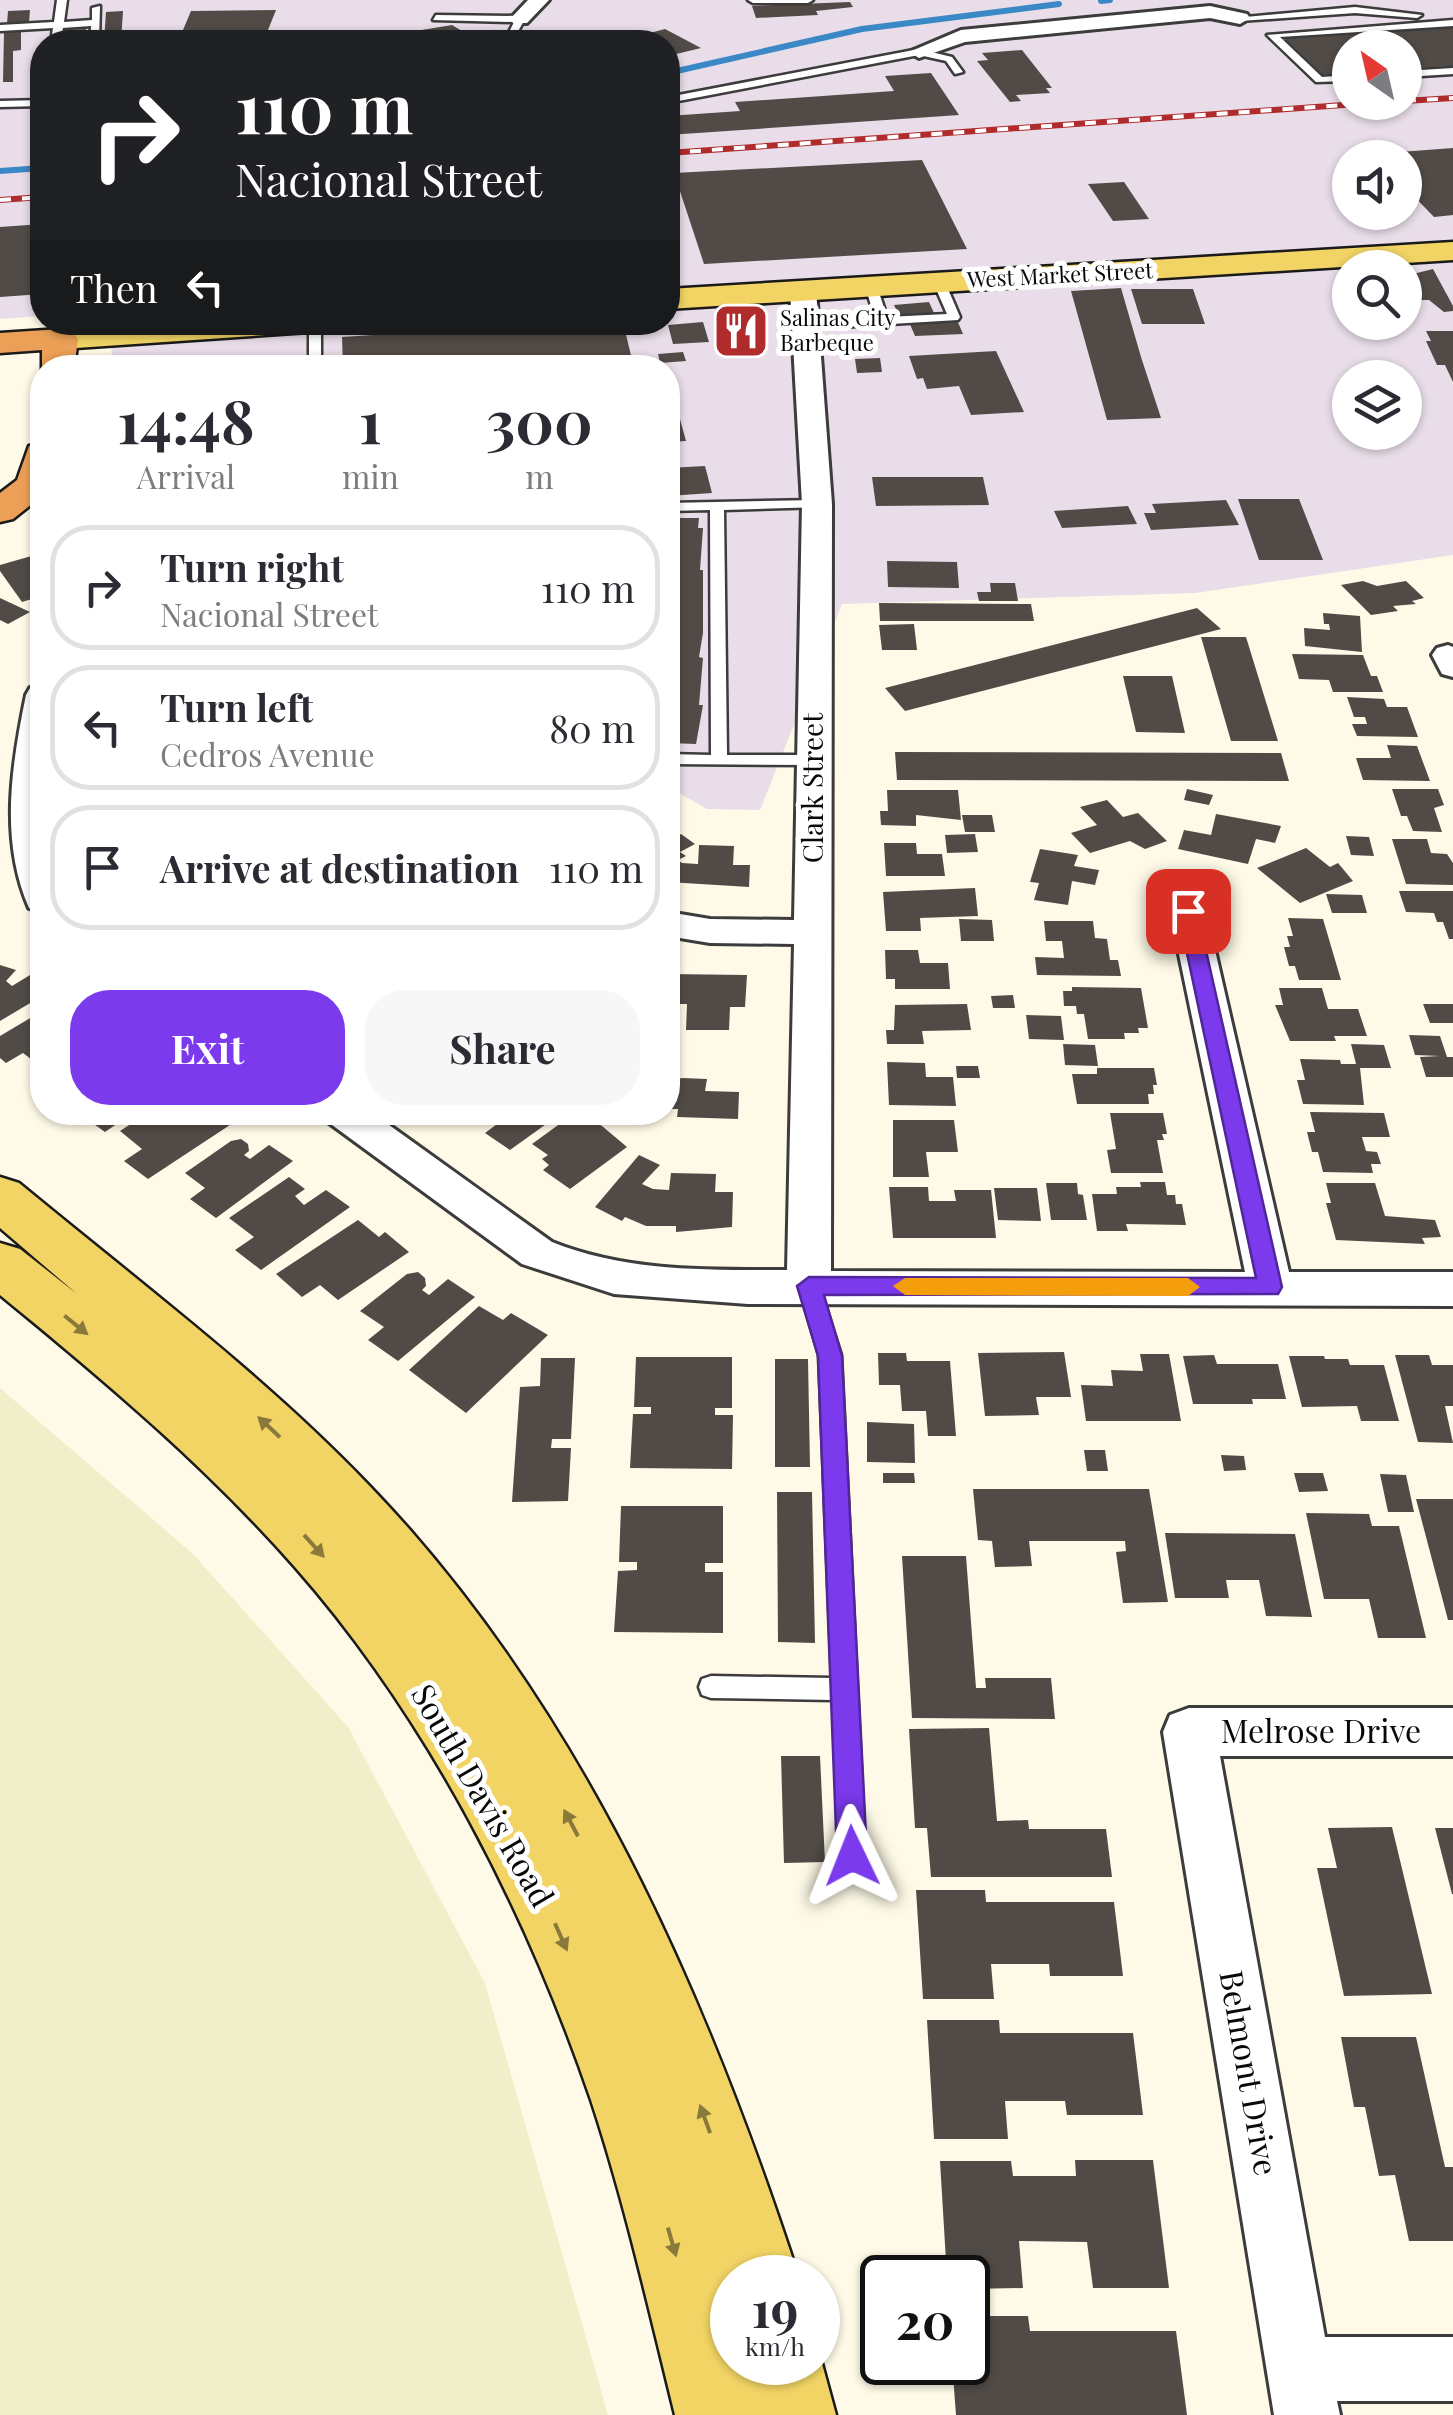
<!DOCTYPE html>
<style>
:root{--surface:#fff;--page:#f7f7f7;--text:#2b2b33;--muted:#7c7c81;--line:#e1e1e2;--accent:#7c3aed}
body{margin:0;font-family:"Playfair Display",serif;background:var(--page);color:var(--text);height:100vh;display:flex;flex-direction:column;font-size:38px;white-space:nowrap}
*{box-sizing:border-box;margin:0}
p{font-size:32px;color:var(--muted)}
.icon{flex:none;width:55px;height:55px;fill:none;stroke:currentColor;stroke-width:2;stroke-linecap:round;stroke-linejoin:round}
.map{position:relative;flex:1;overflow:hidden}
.panel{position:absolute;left:30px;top:355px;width:650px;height:770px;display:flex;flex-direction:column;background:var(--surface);border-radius:40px;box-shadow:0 2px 8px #0004}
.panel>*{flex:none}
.hud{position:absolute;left:30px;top:30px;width:650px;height:305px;border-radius:40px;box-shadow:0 2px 8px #0004;background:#202124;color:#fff;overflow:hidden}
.needle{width:65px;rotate:326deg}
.buttons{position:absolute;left:1332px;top:30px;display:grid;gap:20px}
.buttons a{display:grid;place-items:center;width:90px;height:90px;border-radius:50%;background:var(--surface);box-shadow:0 2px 8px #0004;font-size:50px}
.speed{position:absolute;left:710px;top:2255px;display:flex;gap:20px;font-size:50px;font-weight:700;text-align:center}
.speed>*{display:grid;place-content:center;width:130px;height:130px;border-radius:50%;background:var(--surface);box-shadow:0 2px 8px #0004;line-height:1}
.speed small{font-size:25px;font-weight:400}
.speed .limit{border:5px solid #111;border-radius:15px;background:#fff;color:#111}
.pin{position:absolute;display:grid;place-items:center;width:85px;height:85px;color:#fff;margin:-42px;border-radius:20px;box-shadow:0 5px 15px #0006}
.me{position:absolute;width:110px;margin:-55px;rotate:358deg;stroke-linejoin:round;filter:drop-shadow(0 0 8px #0008)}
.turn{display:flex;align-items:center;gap:35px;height:210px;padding:0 40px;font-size:45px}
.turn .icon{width:130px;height:130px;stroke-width:2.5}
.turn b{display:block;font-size:70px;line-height:85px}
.then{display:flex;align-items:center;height:95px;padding:0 40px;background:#0003;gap:20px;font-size:38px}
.eta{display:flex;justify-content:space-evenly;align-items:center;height:170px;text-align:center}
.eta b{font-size:60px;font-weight:700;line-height:70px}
.button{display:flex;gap:20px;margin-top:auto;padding:20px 40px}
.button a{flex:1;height:115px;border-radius:40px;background:var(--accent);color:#fff;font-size:40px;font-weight:700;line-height:115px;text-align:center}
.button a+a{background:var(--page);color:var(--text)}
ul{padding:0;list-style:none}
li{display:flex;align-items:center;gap:30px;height:125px;margin:0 20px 15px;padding:0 20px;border:5px solid var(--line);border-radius:40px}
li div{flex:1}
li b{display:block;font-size:38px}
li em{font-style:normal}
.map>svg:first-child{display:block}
.industrial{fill:#e8dde8;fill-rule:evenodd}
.farmland{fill:#f1efca}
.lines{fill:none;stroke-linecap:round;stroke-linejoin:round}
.stream{stroke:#3a88c5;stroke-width:6}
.building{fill:#514b47}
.lane-casing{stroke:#3c3c3c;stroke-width:5}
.street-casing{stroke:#3c3c3c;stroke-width:6}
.primary-casing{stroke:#1a1a1a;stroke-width:5}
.highway-casing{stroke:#1a1a1a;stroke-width:5}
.lane{fill:#fff;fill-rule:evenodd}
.street{fill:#fff;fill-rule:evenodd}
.primary{fill:#f1d464;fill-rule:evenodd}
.highway{fill:#eca057;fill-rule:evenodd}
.rail-casing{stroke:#b02b2c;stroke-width:6}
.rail{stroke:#fff;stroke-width:4;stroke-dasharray:11;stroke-linecap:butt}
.oneway{fill:#89793b}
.route{fill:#7c3aed;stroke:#51269a;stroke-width:2.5}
.slow{fill:#f59e0b}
.labels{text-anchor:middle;stroke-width:10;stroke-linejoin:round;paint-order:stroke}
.far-street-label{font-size:22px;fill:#090909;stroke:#fff}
.far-poi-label{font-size:22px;fill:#090909;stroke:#fff;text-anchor:start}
.street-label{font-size:28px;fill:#090909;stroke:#fff}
.near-street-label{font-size:32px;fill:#090909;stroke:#fff}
</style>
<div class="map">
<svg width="1453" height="2415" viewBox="0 0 1453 2415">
<rect width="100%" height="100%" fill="#fefae7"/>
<!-- industrial -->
<path class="industrial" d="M0,0H1453V555L1195,593L842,604L760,810L707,809L668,787V368L108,367L112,361L110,323L668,322V42H42V316L0,319ZM1350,48H1405V102H1350ZM1350,158H1405V212H1350ZM1350,268H1405V322H1350ZM1350,378H1405V432H1350Z"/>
<!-- farmland -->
<path class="farmland" d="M0,1388L193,1554L348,1727L485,1983L608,2415H0Z"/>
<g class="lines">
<!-- stream -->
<path class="stream" d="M1101,1L1110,0
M668,73L862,29L1059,4
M0,171L42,168"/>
</g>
<!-- building -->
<path class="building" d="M850,2L853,7L816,11L818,15L756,18L752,6Z
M30,10L29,23L7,24L8,11Z
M276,10L268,30H183L191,11Z
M123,11L121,42H104L106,12Z
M452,25L467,34L427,42H349Z
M1453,27V66L1405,69V48H1350V73L1322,75L1284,38Z
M86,29L85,42H64L65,30Z
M665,29L701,48L668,56V42H586L605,36L616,42Z
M21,31V50L13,51V82H3L4,32Z
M1022,50L1052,88H1046L1050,93L1016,95L1021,101L1010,102L977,61L988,60L982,53Z
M931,73L959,115L668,135V116L740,111L735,102L894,91L885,76Z
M1453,148V215L1434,217L1405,187V158H1376L1373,154Z
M922,160L967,249L704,264L674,173Z
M1124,182L1149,219L1113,221L1088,184Z
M42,224V294L0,297V227Z
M1433,269L1453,306V311L1444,312L1429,300H1415L1405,291V276Z
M1121,288L1141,357L1161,418L1107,420L1071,291Z
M1131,289H1193L1205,324H1142Z
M929,302L934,313L899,315L894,305Z
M754,319L764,346L729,348L727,344H720L719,339L727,338L722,324Z
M957,320L963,334L915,336L909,322Z
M570,322H623L634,368H343L342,337Z
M703,322L709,342L673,344L668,325Z
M1426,331H1453V382L1445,365H1437L1426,341H1431Z
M996,351L1024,412L971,415L959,386L927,389L923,378L917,379L909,356Z
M683,352L686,361L660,363L658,354Z
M208,356L207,368H111L116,362Z
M880,358L882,372L857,373L855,359Z
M668,401H675L686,441L668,442Z
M705,466L712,493L668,496V468Z
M872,477H983L989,505L876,506Z
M1238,499H1299L1323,560H1259Z
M1226,500L1239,525L1151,530L1144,513H1156L1152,504Z
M1128,506L1137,524L1062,528L1054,511Z
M668,518H699L698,528H703L700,570H703V633L699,657L703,658L699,705H703L696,744L668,743Z
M42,553V596L22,602L0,571V565Z
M887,561L957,562L959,588L888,587Z
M1363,581L1377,586L1406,581L1424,598L1412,601L1416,604L1393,606L1398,611L1371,615L1341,585Z
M990,583H1015L1018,601H979L977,592H991Z
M0,598L30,612L8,624L0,620Z
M879,603L1031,604L1034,621H880Z
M1197,608L1221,629L905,711L885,688Z
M1323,613L1360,616L1362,652L1305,646L1304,628L1330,630L1329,624H1324Z
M914,624L917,650H882L879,625Z
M1201,637H1246L1278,741H1231Z
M1292,654L1363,655L1371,676H1377L1383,692H1333L1329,680L1299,679Z
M1123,676H1172L1185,733L1136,732Z
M1347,697L1384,699L1387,707H1407L1418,737L1357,736L1352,724H1367L1365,717H1354Z
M1387,745L1417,746L1430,781L1363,780L1356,758H1391Z
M895,752L1281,753L1289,781L897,780Z
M1187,789L1213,795L1209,805L1184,800Z
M1392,789H1438L1444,805L1434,808L1442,832L1413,831L1407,816H1401Z
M887,790H958L961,820L916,815V826L881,825L880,811H888Z
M1107,800L1123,817L1138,813L1167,841L1145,849L1130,841L1090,853L1071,833L1097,825L1080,807Z
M1216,814L1281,826L1275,843L1256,839L1248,864L1178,849L1184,830L1211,835Z
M962,815H992L995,832H965Z
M681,834L695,844L680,852L686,856L678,860L682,863L698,864L699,845L734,846L733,865H750L749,887L668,882V842Z
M975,834L978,852L947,853L945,835Z
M1346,836L1369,837L1374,856L1351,855Z
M1392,839H1427L1431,853L1447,854L1453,863V885L1406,884Z
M884,843H916L917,854H942L945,876H886Z
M1306,848L1330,867L1338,863L1353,881L1300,903L1257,868Z
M1040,849L1078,855L1074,866L1099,870L1095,885L1072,881L1068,905L1034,900L1039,883L1030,882Z
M975,888L978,916L920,918L921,931H886L883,892Z
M1399,891H1453V939H1449L1443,922H1437L1434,913L1406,912Z
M1326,894L1362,895L1367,913H1332Z
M1288,918L1323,919L1341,980H1299L1295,966H1289L1284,947H1290L1287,936H1293Z
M959,919L992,920L994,941H961Z
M1044,921H1093L1095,938L1107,939L1110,960H1118L1121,976L1037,975L1035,957L1064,958L1062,941H1046Z
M885,950H918L920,963H948L950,989H895V979H886Z
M0,965L16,970L6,981L12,986L35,972L42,978V996L0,1021Z
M668,974L747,975L745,1007H730L729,1030H686L687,1004H668Z
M1072,987L1141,988L1148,1028H1138L1139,1033H1124L1125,1039H1088L1084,1014H1077L1076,1006H1064L1063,991H1072Z
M1279,988H1322L1328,1009H1358L1367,1036H1334L1336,1041H1290L1275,1005H1283Z
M1013,995L1015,1008H993L991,996Z
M967,1004L971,1030L922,1031L924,1044H887L886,1030H894L895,1005Z
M1423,1004H1453V1023H1430Z
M42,1011V1063L39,1065L23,1053L6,1063L0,1058V1036Z
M1026,1015L1061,1016L1064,1040L1029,1039Z
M1409,1035L1440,1036L1447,1057H1453V1077H1426L1420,1057L1440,1056L1415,1055Z
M1063,1044L1095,1045L1098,1066L1065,1065Z
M1351,1044L1384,1045L1391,1068H1360L1364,1105L1303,1104L1297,1080H1305L1300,1059L1340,1060L1341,1064H1356Z
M887,1062L925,1063L926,1077H953L956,1106L889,1105Z
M956,1066H978L980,1078H957Z
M1097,1068H1154L1157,1085H1153L1154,1094H1148L1149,1104H1077L1072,1074H1097Z
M683,1078L707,1079L705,1091L739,1092L738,1119L677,1117L678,1109H668V1080Z
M84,1112H134L105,1132L81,1115Z
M149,1112H187L192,1119L202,1112H224L236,1121L148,1179L124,1161L142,1149L120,1131Z
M497,1112H563L510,1150L485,1133L505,1118Z
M576,1112L602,1126L627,1147L570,1189L543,1170L549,1165L542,1159L548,1155L532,1144Z
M1310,1112L1384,1113L1390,1137H1362L1366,1151L1377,1152L1381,1164H1371L1373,1173L1323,1172L1318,1152H1312L1307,1132H1315Z
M1110,1113H1163L1167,1134H1162L1164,1140H1157L1163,1173H1111L1107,1150L1116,1149Z
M893,1120H954L958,1152H926L929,1177H893Z
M241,1139L248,1144L249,1151L244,1155L250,1159L269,1145L293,1161L216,1218L190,1199L205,1188L185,1173L231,1141Z
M639,1155L660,1165L642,1184L653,1189L669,1190L671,1173L716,1174L715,1192H733L732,1227L676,1232V1226H646L625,1217L622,1221L595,1207Z
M289,1177L305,1189L295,1196L304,1205L326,1190L350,1207L261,1270L235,1250L254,1237L229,1218Z
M1140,1182H1165L1167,1195H1175L1176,1204H1182L1186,1225L1126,1224L1128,1231H1097L1092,1194H1117L1116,1187H1141Z
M1046,1183H1077L1078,1194L1083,1195L1087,1220H1051Z
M1326,1183H1375L1385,1216L1435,1220L1441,1237L1422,1238L1425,1244L1336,1240L1326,1203H1331Z
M889,1187H928L929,1201H956L954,1190H991L996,1238H893Z
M994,1188H1037L1041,1221L998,1220Z
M358,1220L379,1237L385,1232L409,1252L338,1300L320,1285L302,1297L276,1274Z
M418,1272L425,1278L426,1286L422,1290L429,1295L448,1279L475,1297L398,1361L368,1340L384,1327L360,1311L407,1274Z
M479,1306L503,1320L511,1313L548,1335L466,1413L409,1370Z
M1064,1352L1071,1397H1036L1039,1415L985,1416L978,1353Z
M878,1353H906L907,1361H950L956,1436H928L926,1411H902L900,1385H879Z
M1140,1354H1169L1181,1421H1086L1081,1385L1113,1386L1111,1370L1143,1371Z
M1214,1355L1217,1364H1278L1286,1399H1252L1253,1404H1193L1183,1356Z
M1395,1355H1429L1432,1365H1453V1406H1445L1453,1443L1418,1442Z
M1289,1356H1324L1325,1359H1348L1350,1365H1384L1399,1421H1361L1357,1406L1302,1407Z
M636,1357H732V1408H715V1415H733L732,1469L630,1468L633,1414H651V1407H634Z
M541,1358H575L571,1439H552L551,1448H571L568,1501L512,1502L520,1387L540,1386Z
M775,1359H808L810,1467H775Z
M867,1422L914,1424L915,1463L867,1462Z
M1084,1450H1105L1108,1471H1087Z
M1221,1455L1244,1456L1246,1470L1224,1471Z
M883,1473H914L915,1483H883Z
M1294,1473H1323L1328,1491L1299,1492Z
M1380,1474L1406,1475L1414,1512H1388Z
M973,1489H1149L1168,1602L1123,1603L1116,1552L1126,1551L1125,1541H1029L1032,1566L995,1567L992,1541L978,1540Z
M777,1492H812L815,1643L778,1642Z
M1416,1499H1453V1620H1448Z
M621,1506H723V1563H705V1572H723V1633L614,1632L618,1571L637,1570V1562H619Z
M1306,1513L1369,1514L1372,1526H1399L1426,1638H1378L1369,1599H1324Z
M1165,1533L1295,1534L1312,1617L1266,1616L1259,1580H1226L1229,1598H1175Z
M902,1556H966L976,1688H986L985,1678H1051L1055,1719L912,1718Z
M989,1728L997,1821L1028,1820L1029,1829H1106L1112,1877H931L927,1828H915L909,1729Z
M781,1756H820L825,1862L784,1863Z
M1392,1827L1432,1994L1344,1996L1317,1868H1337L1328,1828Z
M1435,1828H1453V1894H1452Z
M916,1890H985L986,1902H1114L1123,1976H1050L1049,1964H991L994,1999H923Z
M927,2020H999L1000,2033H1133L1143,2115H1067L1065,2101H1005L1008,2139H934Z
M1341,2037H1416L1445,2167H1453V2241H1409L1395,2175L1379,2176L1365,2107H1354Z
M1075,2160H1153L1169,2288H1093L1087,2242L1019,2241L1023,2288L968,2289V2278H947L940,2161H1011L1013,2176H1076Z
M968,2316H1028L1030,2331H1176L1187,2415H956L952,2362H968Z"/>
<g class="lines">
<!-- lane casing -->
<g class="lane-casing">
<path id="lane" d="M57,0H67L64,22L92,20V8L100,6L99,42H90L91,26L63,28L60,42H51L53,28L0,31V25L54,22Z
M748,0H813L808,3H753Z
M1355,7L1422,15L1417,18L1355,13L1240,21L1235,18Z
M436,15L520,16L525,19L512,42H504L514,22L433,20Z
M1453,20V26L1280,37L1322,77L1350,75V81L1316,82L1267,35Z
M919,49L952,57L963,72L955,74L946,61L919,55L668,103V97Z
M1453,68V74L1405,77V71Z
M42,100V106L0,107V101Z
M939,278L945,282L960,317L958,320L806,329L800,325L806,321L875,318L865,286L871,282L877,286L887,317L947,314L933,282Z
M309,322H321V368H309Z
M817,500L822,501V507L724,510L727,755H813L821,760L813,765L668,764V754L711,755L710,510L668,511V503Z
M809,1278L816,1280L819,1286L841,1355L865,1855L861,1864L852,1867L843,1864L839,1855L833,1700L711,1698L702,1695L699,1687L702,1679L711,1676L832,1678L819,1355L799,1286L802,1280Z"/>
</g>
<!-- street casing -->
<g class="street-casing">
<path id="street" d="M528,0H549L527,23H513L510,19Z
M1210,6L1247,14L1250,18L1240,24L1210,18L965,42L919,58L909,52L961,30Z
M803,282L816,290L832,504L831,1271L1245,1272L1170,911L1175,903L1188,899L1201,903L1206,911L1289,1272H1453V1306L748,1304L614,1294L522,1264L328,1122L322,1112H371L552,1242C627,1272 708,1270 787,1270L794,944L710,943L668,936V912L710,919L794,920L802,504L790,290Z
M1448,645L1453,647V677L1442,674L1432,655L1437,648Z
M42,685L38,827L42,912L29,908C0,841 11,768 26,695L30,688Z
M1189,1708H1453V1756H1220L1325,2337H1453V2401H1337L1340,2415H1274L1163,1732L1170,1715Z"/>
</g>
<!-- primary casing -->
<g class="primary-casing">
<path id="primary" d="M1453,242V260L668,309V289Z
M155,322H325L321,329L309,332L61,349L49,346L44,339L49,332L61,329Z
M0,1177L19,1183C153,1294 295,1398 410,1530C597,1744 711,2009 799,2278H732V2362H818V2349L836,2415H675C649,2310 625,2203 591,2100C526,1910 428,1718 295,1567C206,1466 104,1380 0,1295V1243L20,1249L77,1294L0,1228Z"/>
</g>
<!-- highway casing -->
<g class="highway-casing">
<path id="highway" d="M61,329L73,332L78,339L74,368H42V372V350L0,353V333Z
M42,443V496L13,519L0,522V493L17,480L29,446Z"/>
</g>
<!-- lane -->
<use href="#lane" class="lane"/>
<!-- street -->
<use href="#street" class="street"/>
<!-- primary -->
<use href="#primary" class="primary"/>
<!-- highway -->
<use href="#highway" class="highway"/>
<!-- rail casing -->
<g class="rail-casing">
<path id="rail" d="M1405,101L1453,98
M668,153L1385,102
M0,200L42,197"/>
</g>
<!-- rail -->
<use href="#rail" class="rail"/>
</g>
<!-- one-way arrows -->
<defs><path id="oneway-solid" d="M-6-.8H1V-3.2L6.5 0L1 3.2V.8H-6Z" transform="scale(2.5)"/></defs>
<g class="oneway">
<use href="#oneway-solid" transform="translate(76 1325) rotate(39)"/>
<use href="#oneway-solid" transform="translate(269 1427) rotate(-137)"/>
<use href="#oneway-solid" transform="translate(314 1546) rotate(48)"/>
<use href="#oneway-solid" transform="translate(571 1823) rotate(-118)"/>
<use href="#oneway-solid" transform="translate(561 1937) rotate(66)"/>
<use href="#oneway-solid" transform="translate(705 2119) rotate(-110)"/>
<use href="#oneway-solid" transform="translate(672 2242) rotate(74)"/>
</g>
<!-- route -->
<path class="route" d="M1188,905L1197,911L1282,1287L1278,1294L824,1295L842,1356L867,1856L862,1865L852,1869L842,1865L837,1856L818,1356L797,1286L809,1277L1256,1278L1178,911Z"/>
<!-- slow -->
<path class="slow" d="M905,1278H1188L1200,1287L1188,1296L905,1295L893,1286Z"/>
<!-- icons -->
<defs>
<g id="restaurant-square" transform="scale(2.875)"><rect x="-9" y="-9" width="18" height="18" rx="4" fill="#b02b2c" stroke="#fff"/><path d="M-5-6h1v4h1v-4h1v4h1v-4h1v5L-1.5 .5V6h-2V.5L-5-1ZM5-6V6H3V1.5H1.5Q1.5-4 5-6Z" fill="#fff"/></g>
</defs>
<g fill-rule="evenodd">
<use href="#restaurant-square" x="741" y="331"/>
</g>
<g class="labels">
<!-- far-street labels -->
<g class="far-street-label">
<text transform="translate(1060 275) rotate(-3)" y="8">West Market Street</text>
</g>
<!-- far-poi labels -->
<g class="far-poi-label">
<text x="780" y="326">Salinas City<tspan x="780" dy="25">Barbeque</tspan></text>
</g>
<!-- street labels -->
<g class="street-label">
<text transform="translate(813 788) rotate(-90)" y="10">Clark Street</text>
</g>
<!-- near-street labels -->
<g class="near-street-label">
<text x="1321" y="1743">Melrose Drive</text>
<text transform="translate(482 1796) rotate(60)" y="11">South Davis Road</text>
<text transform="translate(1248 2073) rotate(80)" y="11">Belmont Drive</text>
</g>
</g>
</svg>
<div class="buttons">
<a><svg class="needle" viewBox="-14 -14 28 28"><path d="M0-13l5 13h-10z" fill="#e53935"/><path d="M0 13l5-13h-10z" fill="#7c7c81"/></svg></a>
<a><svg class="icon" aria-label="sound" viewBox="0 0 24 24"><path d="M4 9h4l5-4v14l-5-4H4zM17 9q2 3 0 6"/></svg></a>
<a><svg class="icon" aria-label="search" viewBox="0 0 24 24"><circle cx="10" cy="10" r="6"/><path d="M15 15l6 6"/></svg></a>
<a><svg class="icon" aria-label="layers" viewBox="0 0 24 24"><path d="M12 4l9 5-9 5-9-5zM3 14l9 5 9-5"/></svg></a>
</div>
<div class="speed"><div>19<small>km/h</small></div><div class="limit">20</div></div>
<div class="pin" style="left:1188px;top:911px;background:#d93025"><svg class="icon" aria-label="arrive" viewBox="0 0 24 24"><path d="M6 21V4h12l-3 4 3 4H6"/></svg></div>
<svg class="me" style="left:852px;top:1856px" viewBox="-20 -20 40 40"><path d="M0-17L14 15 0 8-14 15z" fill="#7c3aed" stroke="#fff" stroke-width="4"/></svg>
<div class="hud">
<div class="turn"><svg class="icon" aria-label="right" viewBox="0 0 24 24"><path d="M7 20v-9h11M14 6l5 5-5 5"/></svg><div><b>110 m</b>Nacional Street</div></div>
<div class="then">Then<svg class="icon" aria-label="left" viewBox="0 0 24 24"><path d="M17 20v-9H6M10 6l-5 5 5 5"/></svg></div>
</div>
<section class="panel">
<div class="eta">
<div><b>14:48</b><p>Arrival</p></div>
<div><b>1</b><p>min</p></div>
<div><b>300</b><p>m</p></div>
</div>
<ul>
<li><svg class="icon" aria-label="right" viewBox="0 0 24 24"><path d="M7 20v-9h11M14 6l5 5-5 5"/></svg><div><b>Turn right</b><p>Nacional Street</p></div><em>110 m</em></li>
<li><svg class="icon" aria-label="left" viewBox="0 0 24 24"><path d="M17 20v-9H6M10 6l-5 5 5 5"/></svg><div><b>Turn left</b><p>Cedros Avenue</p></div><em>80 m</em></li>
<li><svg class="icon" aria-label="arrive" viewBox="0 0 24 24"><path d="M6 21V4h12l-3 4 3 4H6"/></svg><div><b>Arrive at destination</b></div><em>110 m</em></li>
</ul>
<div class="button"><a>Exit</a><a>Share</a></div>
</section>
</div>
